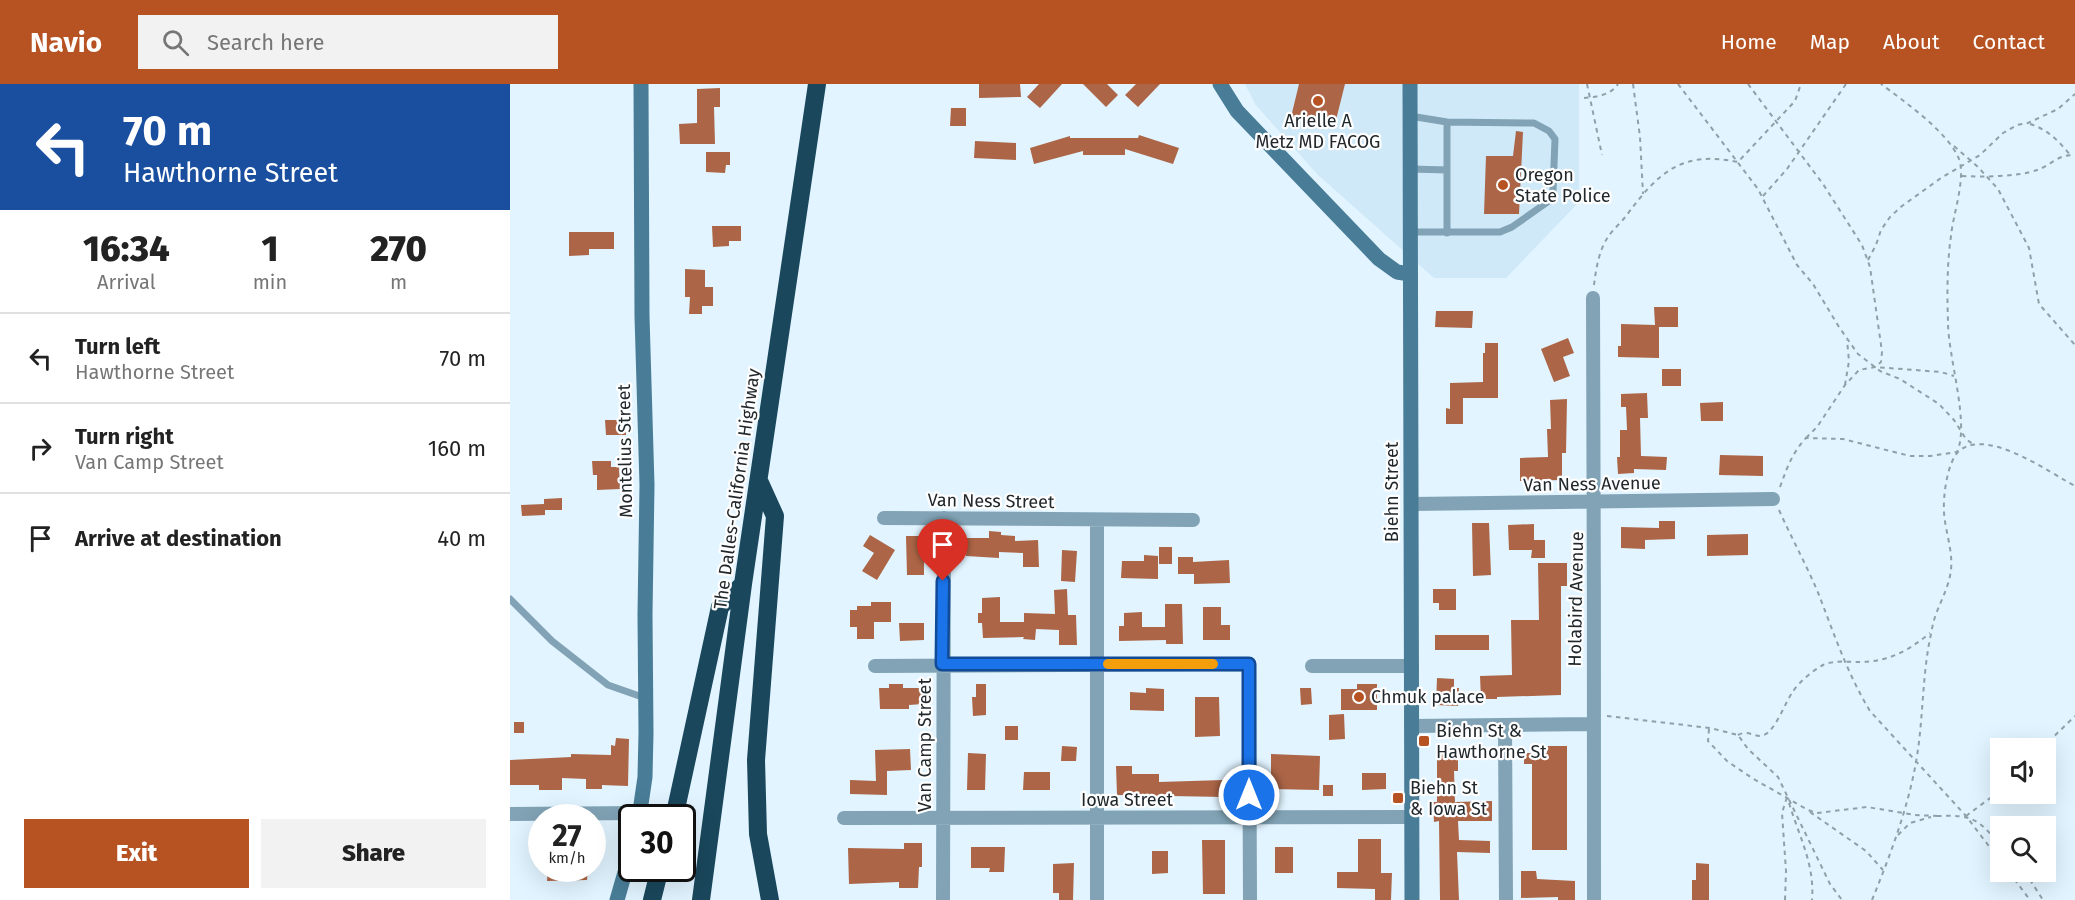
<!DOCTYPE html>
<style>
:root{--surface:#fff;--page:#f2f2f2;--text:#222;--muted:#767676;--line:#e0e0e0;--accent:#b75222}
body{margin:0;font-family:"Fira Sans",sans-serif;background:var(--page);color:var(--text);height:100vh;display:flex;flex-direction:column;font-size:22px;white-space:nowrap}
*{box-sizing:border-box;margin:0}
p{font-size:20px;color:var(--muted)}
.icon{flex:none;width:33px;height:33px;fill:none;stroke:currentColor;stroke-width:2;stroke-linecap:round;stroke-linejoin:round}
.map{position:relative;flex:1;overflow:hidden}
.panel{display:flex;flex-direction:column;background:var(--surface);width:510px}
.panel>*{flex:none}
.guide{background:#1a4fa0;color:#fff;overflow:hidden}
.tools{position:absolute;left:1480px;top:654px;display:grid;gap:12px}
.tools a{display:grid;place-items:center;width:66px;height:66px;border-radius:0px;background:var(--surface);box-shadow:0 6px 24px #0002;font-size:30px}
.speed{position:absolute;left:18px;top:720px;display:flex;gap:12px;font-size:30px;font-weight:700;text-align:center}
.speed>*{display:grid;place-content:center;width:78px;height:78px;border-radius:50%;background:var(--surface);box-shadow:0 6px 24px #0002;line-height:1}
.speed small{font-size:15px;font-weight:400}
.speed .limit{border:3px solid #111;border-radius:9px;background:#fff;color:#111}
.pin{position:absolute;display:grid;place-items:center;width:51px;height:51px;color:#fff;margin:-62px -26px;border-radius:50% 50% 50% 0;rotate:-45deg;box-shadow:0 0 6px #0007}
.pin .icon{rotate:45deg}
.me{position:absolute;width:66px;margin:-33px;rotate:0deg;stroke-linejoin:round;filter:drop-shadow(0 0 4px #0008)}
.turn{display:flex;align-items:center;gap:21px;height:126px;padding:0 24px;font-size:27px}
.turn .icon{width:78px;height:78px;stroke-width:2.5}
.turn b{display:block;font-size:42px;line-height:51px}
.eta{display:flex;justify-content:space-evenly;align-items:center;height:102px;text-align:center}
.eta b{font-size:36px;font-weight:800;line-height:42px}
.cta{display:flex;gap:12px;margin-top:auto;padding:12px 24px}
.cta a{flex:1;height:69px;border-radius:0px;background:var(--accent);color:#fff;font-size:24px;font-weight:800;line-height:69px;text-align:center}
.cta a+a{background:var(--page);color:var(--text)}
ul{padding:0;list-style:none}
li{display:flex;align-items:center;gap:18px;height:90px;padding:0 24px;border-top:2px solid var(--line)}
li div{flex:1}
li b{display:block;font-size:22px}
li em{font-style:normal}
header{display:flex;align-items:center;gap:36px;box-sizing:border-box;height:84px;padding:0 30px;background:var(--accent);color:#fff}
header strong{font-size:28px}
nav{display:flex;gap:33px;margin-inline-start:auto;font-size:21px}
.search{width:420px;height:54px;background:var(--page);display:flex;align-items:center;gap:15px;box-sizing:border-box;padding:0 21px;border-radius:0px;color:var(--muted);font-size:22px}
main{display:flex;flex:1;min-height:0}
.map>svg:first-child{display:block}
.built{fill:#cfe9f8}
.building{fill:#ac6546}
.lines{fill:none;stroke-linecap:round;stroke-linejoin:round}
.path{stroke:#919fa7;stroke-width:2;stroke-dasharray:4.5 4.5;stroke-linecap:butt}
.lane{stroke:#81a3b5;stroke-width:7}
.street{stroke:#81a3b5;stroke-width:14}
.secondary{stroke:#497d97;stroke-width:15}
.highway{stroke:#1a475c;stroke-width:18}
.route-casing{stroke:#114b97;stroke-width:15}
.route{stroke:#1a73e8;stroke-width:10}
.slow{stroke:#f59e0b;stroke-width:10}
.poi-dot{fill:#b75222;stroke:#fefefe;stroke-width:2}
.labels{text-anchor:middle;stroke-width:4.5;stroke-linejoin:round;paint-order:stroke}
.poi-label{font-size:18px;fill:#21282c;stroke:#fefefe;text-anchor:start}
.street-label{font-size:18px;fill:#21282c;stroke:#fefefe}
</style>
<header>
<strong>Navio</strong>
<div class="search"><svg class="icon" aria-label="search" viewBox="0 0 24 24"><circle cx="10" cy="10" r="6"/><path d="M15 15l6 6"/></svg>Search here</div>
<nav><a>Home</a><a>Map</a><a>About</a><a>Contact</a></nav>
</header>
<main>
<section class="panel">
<div class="guide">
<div class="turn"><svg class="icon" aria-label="left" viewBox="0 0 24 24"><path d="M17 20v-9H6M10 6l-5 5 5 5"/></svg><div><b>70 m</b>Hawthorne Street</div></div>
</div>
<div class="eta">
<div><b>16:34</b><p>Arrival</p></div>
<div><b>1</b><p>min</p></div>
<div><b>270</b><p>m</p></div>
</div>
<ul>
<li><svg class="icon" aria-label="left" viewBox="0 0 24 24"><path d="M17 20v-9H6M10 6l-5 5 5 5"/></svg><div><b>Turn left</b><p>Hawthorne Street</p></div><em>70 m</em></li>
<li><svg class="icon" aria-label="right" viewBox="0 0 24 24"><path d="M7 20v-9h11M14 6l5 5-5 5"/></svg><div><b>Turn right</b><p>Van Camp Street</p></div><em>160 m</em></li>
<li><svg class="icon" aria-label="arrive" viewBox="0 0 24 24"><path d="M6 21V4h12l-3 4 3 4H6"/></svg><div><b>Arrive at destination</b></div><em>40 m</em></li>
</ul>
<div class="cta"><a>Exit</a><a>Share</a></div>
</section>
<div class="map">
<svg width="1565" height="816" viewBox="0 0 1565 816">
<rect width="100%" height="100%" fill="#e1f4ff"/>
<!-- built -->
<path class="built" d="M735,0H1069V118L996,194H924L807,90L745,20Z"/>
<!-- building -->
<path class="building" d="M469,0H510L511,13L469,14Z
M529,0H552L530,24L517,13Z
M573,0H597L608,11L596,23Z
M626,0H650L628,23L615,11Z
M789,0H835L824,44L781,33Z
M210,4V23H204L205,60H170L169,40L187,39V5Z
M441,24H456V42H440Z
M1006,47L1013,48L1009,130H974L976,72H1003Z
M629,51L669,64L663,80L615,65V71H573V67L524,80L520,64L560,52V54H628Z
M465,57L506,59V76L464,74Z
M196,68H220V81H216L215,89L196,88Z
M202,142H231V157H219V162L203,163Z
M59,148H104V165H79V171L59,172Z
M175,185L195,186V203H203V222H192V230H179L180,213H175Z
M1144,223H1168V243H1149V274L1108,273V262H1111V240L1145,241Z
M926,227H963L962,244L925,243Z
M1058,254L1064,269L1053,273L1060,292L1044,298L1031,265Z
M975,259H988V314H953V340H936V324L940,325V299L973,298V269H975Z
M1152,285H1171V302H1152Z
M1137,309L1138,334H1130L1131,372L1157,373L1156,386L1124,385V389L1108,390L1107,373H1110V346H1117L1116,323H1111V310Z
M1057,315L1056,369H1052V396L1010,397V374L1038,373L1037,345H1041L1040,316Z
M1213,318V337H1191L1190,319Z
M95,336H115L116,351H96Z
M1210,371L1253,372V392L1209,391Z
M82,377H101V383H109L110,405L87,406V391H83Z
M52,414V426H35V431L12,432L11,421L34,420V415Z
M1149,437H1165V455L1135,456V465L1111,464V443L1149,444Z
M962,439H979L981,491L963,492Z
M1024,440V456H1035V474H1021L1022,466H999L998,441Z
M479,447L491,448V451L505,452V457L528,456L529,483H513V469L489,468V474L456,472L457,454H479Z
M1238,450V471L1197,472V451Z
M360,451L385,466L367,496L352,487L364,469L353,462Z
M396,452H414V491H397Z
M649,463H662V480H649Z
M552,466L567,467L565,498L551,497Z
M634,471L648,472V495L611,494L612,477H634Z
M668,473H683V478L719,476L720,499L684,500V490H668Z
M1028,479H1057V502H1051V611L987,613V615H971L970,592L1002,591L1001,536H1029Z
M557,505L558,531H566L567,561H549V546L526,545L525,556L513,555L514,553L473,554L472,539H468V529H472V514L490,513V538H514V529L545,530L544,506Z
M923,505H946V526H929V519H923Z
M361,518H381V538H364V555H347V543H340V526H347V522H361Z
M655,520H672L673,560H656V556L609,557V542H614V529L632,528V543H655Z
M693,523H711V541H720V556H693Z
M389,539H414V556L390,557Z
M925,551H979V566H925Z
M927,594L944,595V604H949L948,622L926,621Z
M379,600H393V604H413V620L399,621V625H370L369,604H379Z
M466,600H476V631L463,632L462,613H466Z
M847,600H867V626H831V605H847Z
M636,604L654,605V627L620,626V608L636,609Z
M790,604H801L802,620L791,621Z
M685,613H709L710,652L685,653Z
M834,630L835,655L819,656V631Z
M4,638H14V649H4Z
M495,642H508V656H495Z
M106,654L119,655L118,702L92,701V705H76V695L52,694V706H29V701H0V676L61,673V670L101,671V661L105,662Z
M552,662L567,663L566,677H551Z
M1037,662H1057V766H1022V680H1014V669H1037Z
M400,665L401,686L377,687V711L340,710V696L366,697L365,666Z
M927,665L948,666V687H944L945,718L982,717V737H948L949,756L980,757V769L947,768L949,816H930L929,737L924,738L923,718H927Z
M458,669L476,670L475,706H457Z
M761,670L810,672L809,706L761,705Z
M606,682H622V690H649V698L714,696V713L607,711Z
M514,688H540V706H513Z
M852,689H876V705L852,706Z
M813,701H823V712H813Z
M848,755H871V789H882L881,816H865V805L827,804V788H848Z
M692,756H715V810H693Z
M394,759H412V783H409L408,804H389V798L339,800L338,764L394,765Z
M461,763H495L494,788H479L480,784H461Z
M765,763H783V789H765Z
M642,767H658V789L642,790Z
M564,779L563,816H549V809H543V780Z
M1186,779L1199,780V816H1182V796H1186Z
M38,784H78L77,796L37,797Z
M1011,787H1026L1027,795L1065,797V816H1048V813L1011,814Z"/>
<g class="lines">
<!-- path -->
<path class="path" d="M1077,0L1092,71
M1123,0L1130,53L1133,110
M1168,0L1248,105L1287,181L1303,200L1329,243L1348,270L1370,287L1390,295L1429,320L1444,336L1456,355L1464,361
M1238,0L1313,100L1352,161L1360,183L1372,268L1371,278L1365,283
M1074,14C1087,13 1101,11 1108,0
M1520,40C1537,45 1549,57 1560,71
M1444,62L1468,83L1488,105L1519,164L1529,220L1565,261
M1452,92C1472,93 1508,93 1527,86C1540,82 1551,68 1565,72
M1253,112L1277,85L1336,0
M1358,176L1366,161L1371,146L1380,133L1392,122L1431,94L1470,71L1493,49L1507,41L1518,39L1548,25L1565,10
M1084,201C1086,185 1089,166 1098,153C1103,145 1111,139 1116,132C1148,89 1171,66 1228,78L1285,17L1291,0
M1335,301L1339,277L1337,256
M1296,354L1307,343L1335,301L1349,286L1365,283L1431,288L1444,292
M1270,403C1277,384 1282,369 1296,354L1333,355L1400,372H1420L1447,368C1460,340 1438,273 1438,238C1437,210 1437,179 1441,152C1443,130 1456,95 1449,75C1438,48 1395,18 1371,0
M1269,426C1282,455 1297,482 1309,511C1324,550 1338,591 1360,627L1456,732L1491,778
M1097,632L1200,644L1228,651L1238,665L1268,693L1320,800L1332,816
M1199,645L1198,657L1217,677L1242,694L1298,726L1307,729L1357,723L1405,731L1428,732
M1228,651C1239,645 1246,655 1254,651C1265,647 1275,619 1282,609C1288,599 1302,587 1313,581C1323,576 1338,578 1349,578C1378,578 1398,567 1420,549
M1532,664L1565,632
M1279,719C1289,752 1305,781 1302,816
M1300,728L1356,767L1373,786
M1427,732C1464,731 1466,734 1491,761
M1456,732L1491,706
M1388,751L1400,739L1421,733
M1499,788L1520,816
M1515,788L1533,816
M1275,816L1276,787L1272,729L1277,713
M1362,816C1380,772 1398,724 1406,678C1413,639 1412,599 1419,560C1421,551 1422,542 1425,533C1430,518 1439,503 1441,486C1443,466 1435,447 1434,428C1433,413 1437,378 1449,367C1477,343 1540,389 1565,402"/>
<!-- lane -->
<path class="lane" d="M900,32L937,38L1024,39L1039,47L1045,55L1043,107L1039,117L1002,143L990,148H901
M901,85L937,86
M937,149V38
M0,515L42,557L98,601L135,614"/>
<!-- street -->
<path class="street" d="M1083,214C1085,415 1083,615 1084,816
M902,420L1263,415
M374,434L683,436
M365,582L739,580L740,816
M802,582H902
M995,641L996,816
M901,642L1083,640
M0,730L130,729
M334,734L901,733
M433,816L434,434
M587,816V436"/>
<!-- secondary -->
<path class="secondary" d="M710,0L727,27L869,175L887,188L900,190
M900,0L902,816
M129,734L135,693L136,649L135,531L137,401L132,232L131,0
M107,816L122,764"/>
<!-- highway -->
<path class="highway" d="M250,399L265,432L246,676L248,750L260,816
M164,734L210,523L233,500
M142,816L150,784
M191,816L233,500L307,0"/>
</g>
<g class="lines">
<!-- route casing -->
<g class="route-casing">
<path id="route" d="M433,497L432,580H739V711"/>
</g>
<!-- route -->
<use href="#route" class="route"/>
<!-- slow -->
<path class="slow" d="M598,580H703"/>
</g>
<!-- markers -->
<g class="poi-dot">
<circle cx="808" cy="17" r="6"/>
<circle cx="993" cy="101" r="6"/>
<circle cx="849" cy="613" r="6"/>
<rect x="908" y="651" width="12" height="12" rx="3"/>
<rect x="882" y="708" width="12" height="12" rx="3"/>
</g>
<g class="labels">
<!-- poi labels -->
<g class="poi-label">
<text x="808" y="43" text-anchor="middle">Arielle A<tspan x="808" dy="21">Metz MD FACOG</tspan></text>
<text x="1005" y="97">Oregon<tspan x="1005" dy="21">State Police</tspan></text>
<text x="861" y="619">Chmuk palace</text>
<text x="926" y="653">Biehn St &amp;<tspan x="926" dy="21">Hawthorne St</tspan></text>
<text x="900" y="710">Biehn St<tspan x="900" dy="21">&amp; Iowa St</tspan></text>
</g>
<!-- street labels -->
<g class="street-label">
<text transform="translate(115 367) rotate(-91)" y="6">Montelius Street</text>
<text transform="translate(1082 400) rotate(-1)" y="6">Van Ness Avenue</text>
<text transform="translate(227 405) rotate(-82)" y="6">The Dalles-California Highway</text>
<text transform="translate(882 408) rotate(-90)" y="6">Biehn Street</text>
<text transform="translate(481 417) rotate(1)" y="6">Van Ness Street</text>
<text transform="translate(1066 515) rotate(-89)" y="6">Holabird Avenue</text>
<text transform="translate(415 661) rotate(-90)" y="6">Van Camp Street</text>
<text x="617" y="722">Iowa Street</text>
</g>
</g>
</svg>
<div class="tools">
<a><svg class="icon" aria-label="sound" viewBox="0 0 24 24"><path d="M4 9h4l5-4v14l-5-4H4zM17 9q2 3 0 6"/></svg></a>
<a><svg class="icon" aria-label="search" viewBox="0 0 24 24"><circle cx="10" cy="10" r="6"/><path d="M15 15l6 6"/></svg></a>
</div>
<div class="speed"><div>27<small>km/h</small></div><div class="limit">30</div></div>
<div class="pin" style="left:433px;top:497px;background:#d93025"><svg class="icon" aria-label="arrive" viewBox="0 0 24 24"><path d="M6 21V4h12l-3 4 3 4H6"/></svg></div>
<svg class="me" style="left:739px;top:711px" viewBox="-20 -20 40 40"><circle r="17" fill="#1a73e8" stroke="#fff" stroke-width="3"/><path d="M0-11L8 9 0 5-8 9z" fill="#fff"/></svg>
</div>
</main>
